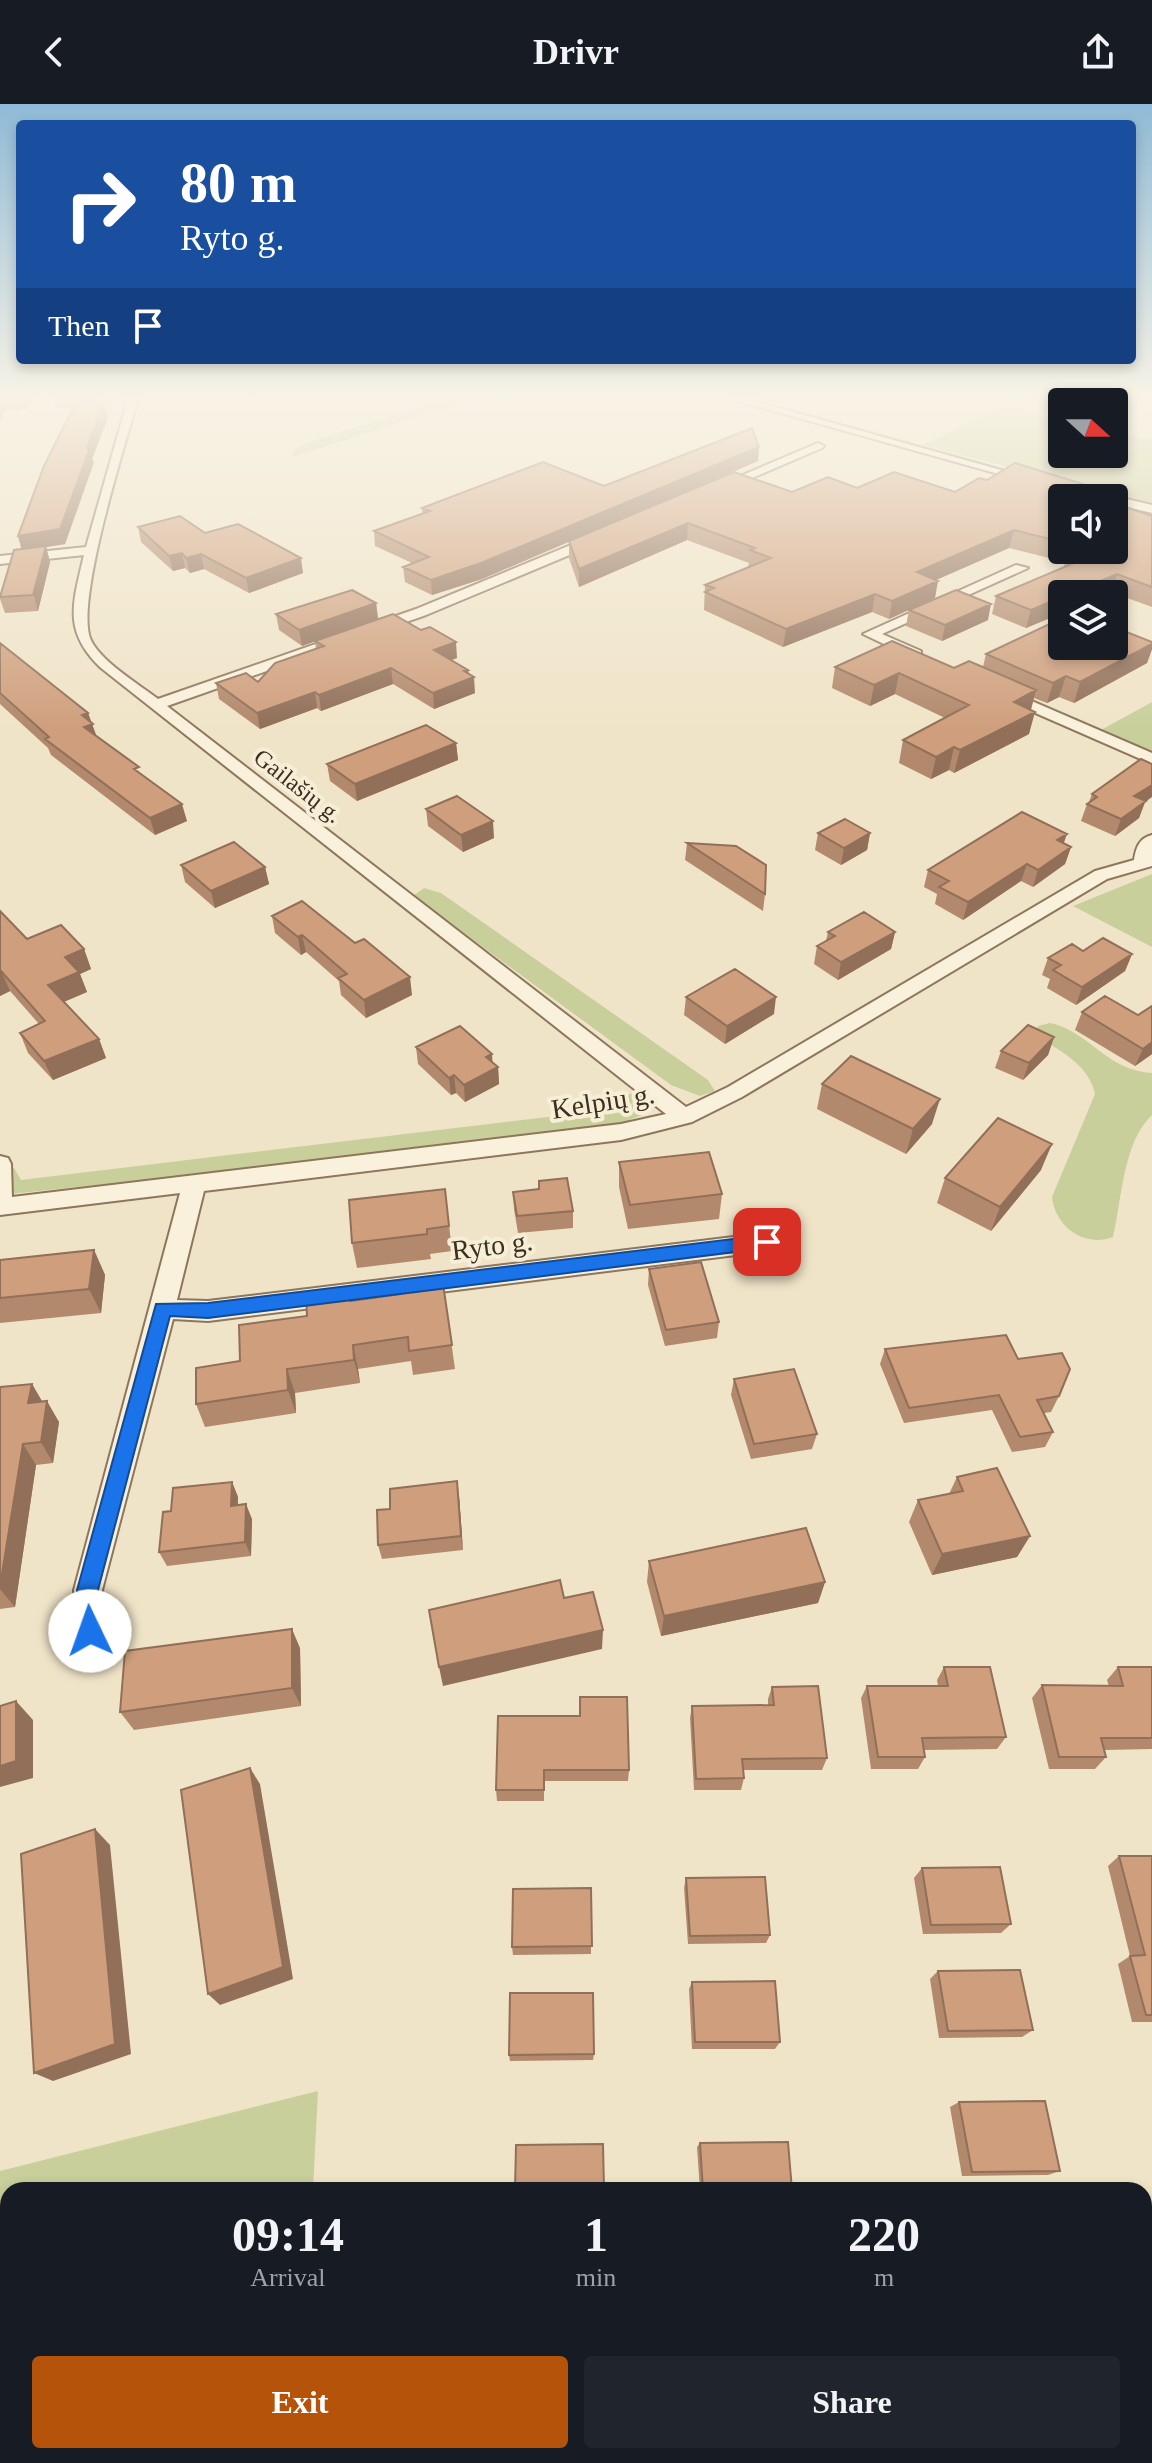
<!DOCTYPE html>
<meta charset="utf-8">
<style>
:root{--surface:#171b24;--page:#20242c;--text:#f1f3f6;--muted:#9ea1a6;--accent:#b45309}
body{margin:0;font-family:"Times New Roman",serif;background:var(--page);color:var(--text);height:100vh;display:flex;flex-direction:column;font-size:30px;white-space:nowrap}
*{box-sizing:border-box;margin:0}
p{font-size:26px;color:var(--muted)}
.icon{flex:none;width:44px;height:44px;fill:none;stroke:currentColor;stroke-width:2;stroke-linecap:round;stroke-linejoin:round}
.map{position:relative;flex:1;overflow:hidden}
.details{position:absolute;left:0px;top:2078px;width:1152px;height:282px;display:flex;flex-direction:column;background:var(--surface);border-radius:24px 24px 0 0;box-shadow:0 4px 12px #0003}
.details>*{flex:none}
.hud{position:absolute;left:16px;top:16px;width:1120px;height:244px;border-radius:8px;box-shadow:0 4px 12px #0003;background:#1a4fa0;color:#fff;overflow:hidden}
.needle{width:52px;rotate:111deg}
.fabs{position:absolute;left:1048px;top:284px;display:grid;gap:16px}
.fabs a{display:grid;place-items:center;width:80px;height:80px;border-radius:8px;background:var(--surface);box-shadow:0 4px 12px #0003;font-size:40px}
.pin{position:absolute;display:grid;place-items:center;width:68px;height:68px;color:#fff;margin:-34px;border-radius:16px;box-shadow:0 4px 12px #0006}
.me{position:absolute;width:88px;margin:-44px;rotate:357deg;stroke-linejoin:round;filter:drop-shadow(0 0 6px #0008)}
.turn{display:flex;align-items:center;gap:28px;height:168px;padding:0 32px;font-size:36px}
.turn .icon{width:104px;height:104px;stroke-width:2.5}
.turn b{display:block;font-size:56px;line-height:68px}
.then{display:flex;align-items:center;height:76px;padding:0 32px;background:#0003;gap:16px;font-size:30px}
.eta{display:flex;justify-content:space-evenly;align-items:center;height:136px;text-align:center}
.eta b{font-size:48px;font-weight:700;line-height:56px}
.action{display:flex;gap:16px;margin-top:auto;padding:16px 32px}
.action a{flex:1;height:92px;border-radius:8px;background:var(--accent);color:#fff;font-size:32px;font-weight:700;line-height:92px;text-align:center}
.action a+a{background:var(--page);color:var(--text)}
header{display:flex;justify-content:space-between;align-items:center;height:104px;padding:0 32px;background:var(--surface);font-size:36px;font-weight:700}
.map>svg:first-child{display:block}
.green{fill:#c9cf9b}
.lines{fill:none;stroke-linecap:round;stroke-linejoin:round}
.street-casing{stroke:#8d765c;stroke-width:4}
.street{fill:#faf1dc;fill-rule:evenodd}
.wall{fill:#b2896c}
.shaded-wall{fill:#916f58}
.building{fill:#cf9f7d;stroke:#916f58;stroke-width:2}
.route{fill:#1a73e8;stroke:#114b97;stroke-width:2}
.labels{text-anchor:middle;stroke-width:8;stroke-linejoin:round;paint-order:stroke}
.far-street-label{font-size:24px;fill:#3d2e20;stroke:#f7eed8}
.street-label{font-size:28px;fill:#3d2e20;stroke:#f7eed8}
</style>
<header><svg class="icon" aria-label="back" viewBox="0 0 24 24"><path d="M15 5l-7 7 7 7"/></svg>Drivr<svg class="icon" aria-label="share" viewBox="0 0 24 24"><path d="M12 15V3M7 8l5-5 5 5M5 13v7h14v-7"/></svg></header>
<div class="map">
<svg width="1152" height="2359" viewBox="0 0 1152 2359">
<rect width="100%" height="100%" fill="#f0e4c8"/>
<!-- green -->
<path class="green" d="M444,295H471L294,353L292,350L294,345L321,334Z
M1004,302L1062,315V350H1114V328L1147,336L1152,334V399L922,341Z
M1152,598V647L1101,626Z
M1152,770V843L1073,802Z
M424,784L441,789L708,976L715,987L700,992L671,981L413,792Z
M1050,919C1089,927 1107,967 1152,969V1011C1123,1038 1122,1095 1113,1133C1085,1144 1055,1123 1052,1093L1095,990C1089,960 1058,946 1034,930L1038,922Z
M636,987L646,998L642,1011L614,1022L294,1061L0,1091V1061L14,1064L21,1076L597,1007Z
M318,1987L313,2086H8V2352H270L265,2359H0V2067Z"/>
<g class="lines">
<!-- street casing -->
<g class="street-casing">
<path id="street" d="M128,295H138C125,341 76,494 90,534C98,556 140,581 158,595L416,505L595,431H603V437L426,511L167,602L686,1003L728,983L1095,767L1134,756C1136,744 1139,734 1152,731V762L1107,775L742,993L692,1018L621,1036L204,1087L177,1196L208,1197L767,1129L775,1132L779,1138L775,1144L767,1147L208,1217L173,1215L102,1486L105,1527L100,1537L90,1541L80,1537L75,1527L74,1486L180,1089L0,1111V1052L8,1054L11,1060L12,1093L621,1020L666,1010L101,564C62,527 73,499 84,451L0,460V452L86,443Z
M731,295H747L1037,376L1027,378Z
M818,339L824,342L822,344L722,387L712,384Z
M1114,392L1152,401V409L1114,400V394H1109Z
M1016,461L1028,464L882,530L921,547V553H911L863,530Z
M1004,585L1152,649V660L999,593V587Z"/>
</g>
<!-- street -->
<use href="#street" class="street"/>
</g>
<!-- wall -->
<path class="wall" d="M0,295H33L26,305L5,306Z
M53,295H100L99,299H104L108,313L92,355L94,358L65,440L46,443L50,458L38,507L5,509L0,495V491L22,445L18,432L73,304H56Z
M759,343L758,357L639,408L792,388L857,384L955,388L987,376L1102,386L1101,391L1062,394V446H1114L1152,412V503L1111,488L1106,490H1062V509L1026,524L992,510L996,492L1064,463L1065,458L1009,444L936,476L935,494L889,515L872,508L783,543L704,506L705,481L748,463L749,459L687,436L579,483L569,454V437L482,475L432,491L405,478L403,463L412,459L375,442L374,427L422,410V404L604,382Z
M138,423L205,429L303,469L249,489L204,465L190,469L185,464L173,467L141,438Z
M376,499L378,515L457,554L451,556L468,566L475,589L434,605L393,580L321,607L317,604L260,625L219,595L216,579L258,578L316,545L315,537L302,542L279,526L276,510Z
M909,506L988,516L942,537L906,522Z
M1152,538V545L1147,559L1074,599L1059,593L1047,599L1034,594L1031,606L1029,630L954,669L949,666L931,675L899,659L903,636L945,614L895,590L870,602L832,584L835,563H983L986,550Z
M0,539L88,609L96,632L141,670L187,717L155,731L51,651L48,644L0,600Z
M456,639L458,656L357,697L330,677L327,660Z
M1092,690L1145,698L1139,714L1115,732L1081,717L1087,700L1089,698Z
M426,705L494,734L463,748L428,722Z
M818,729H870L867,746L841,761L815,746Z
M687,739L765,790L763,807L685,756Z
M1064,739L1071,743L1065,760L1033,783L1021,777L963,816L935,800L937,790L924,783L928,766Z
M181,761L265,763L269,780L215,804L185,778Z
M0,807L27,835L84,845L91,865L80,870L87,888L64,898L99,935L106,954L53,976L28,949L20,929L39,920L10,887L0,892Z
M272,812L412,891L366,914L341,891L339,877L306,848L301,851L275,829Z
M828,828H895L891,845L838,876L814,860L817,842L826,837Z
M1083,847L1132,850L1125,867L1076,901L1047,884L1050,875L1042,871L1048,854Z
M686,893L774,910L725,940L684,911Z
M1152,902V950L1135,962L1075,926L1082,908L1138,911Z
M1054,933L1048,951L1023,976L995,964L1001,947Z
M416,943L492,958L498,963L499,980L465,998L456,989L451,991L418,960Z
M822,980L932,1020L906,1050L817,1005Z
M619,1058L722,1090L719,1115L628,1125L619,1083Z
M1041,1066L991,1127L937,1099L945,1074Z
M445,1085L452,1147L430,1150L431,1155L357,1164L352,1139Z
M513,1088L573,1107V1124L518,1129L514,1105Z
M94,1146L105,1171L101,1209L0,1219V1156Z
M649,1165L719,1218L717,1234L665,1242L648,1181Z
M442,1173L455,1265L413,1271L411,1257L358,1265L360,1279L295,1289L296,1309L205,1323L196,1300L240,1257L307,1212L349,1186L351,1197L401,1190Z
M885,1245L1018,1255L1059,1292L1051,1308L1044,1309L1053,1328L1045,1343L1012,1348L992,1306L904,1319L880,1260Z
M734,1275L817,1330L812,1345L751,1355L731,1291Z
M32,1280L42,1297L59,1318L53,1359L36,1361L15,1503L0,1505V1283Z
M957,1373L1030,1432L1017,1453L932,1471L909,1418L918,1396L949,1390Z
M232,1378L238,1393V1401L252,1415L251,1452L167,1462L159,1448L171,1407Z
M459,1392L463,1446L382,1455L378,1441L390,1405Z
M649,1457L825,1478L818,1499L661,1532L647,1478Z
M300,1544L301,1602L134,1626L120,1608Z
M944,1563L1006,1633L997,1645L924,1646L925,1653L918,1665H871L861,1594L867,1582H938L937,1576Z
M1118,1563H1152V1645L1104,1646L1106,1653L1095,1665H1049L1032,1594L1042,1581L1109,1582L1107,1576Z
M772,1583L827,1654L822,1666H743L744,1674L741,1686H694L690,1614L692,1602L768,1601V1595Z
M498,1612L629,1666L628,1677H544V1697H497L496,1686Z
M1119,1752H1152V1918H1132L1118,1860L1130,1852L1108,1762Z
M922,1764L1011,1820L1001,1829L923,1830L914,1774Z
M686,1774L770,1831L766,1839L688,1840L684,1784Z
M591,1784V1850L513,1851L512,1843Z
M938,1867L1033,1926L1022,1933L939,1934L930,1875Z
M692,1878L780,1938L775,1945H692L689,1885Z
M594,1950L593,1956L510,1957L509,1951Z
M959,1998L1060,2067L1048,2071L962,2072L950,2003Z
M700,2039L792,2086H700L697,2043Z"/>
<!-- shaded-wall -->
<path class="shaded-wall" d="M1,295L5,306L0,317V297Z
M23,295H33L26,305Z
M104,299L108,313L92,355L94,358L65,440L46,443L50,458L38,507L18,432L87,344Z
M759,343L758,357L482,475L432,491L431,476Z
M688,419L687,436L579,483V465Z
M1014,426L1009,444L913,486L917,468Z
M182,449L185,464L173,467L169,452Z
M201,450L204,465L190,469L186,454Z
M301,454L303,469L249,489L246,474Z
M1117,470L1111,488L1106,490H1069Z
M938,477L935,494L889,515L892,497Z
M875,490L872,508L783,543L786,525Z
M1062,493V509L1026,524L1031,506Z
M376,499L378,515L302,542L299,526Z
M991,500L988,516L942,537L945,521Z
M456,538L457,554L436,562L434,546Z
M1152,540V545L1147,559L1074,599L1080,578Z
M391,564L393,580L321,607L319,591Z
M468,566L469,575L474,573L475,589L434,605L433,589Z
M899,569L895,590L870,602L874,581Z
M1066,572L1059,593L1047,599L1053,579Z
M1036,586L1030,608L1014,598Z
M315,588L317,604L260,625L257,609Z
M1035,608L1029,630L954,669L960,646Z
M88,609L98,636L89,639L82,611Z
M456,639L458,656L357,697L355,680Z
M954,643L949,666L931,675L936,653Z
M1152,681V693L1145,698L1139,714L1115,732L1121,715L1134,692Z
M182,700L187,717L155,731L150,714Z
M493,717L494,734L463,748L461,731Z
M870,729L867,746L841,761L844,744Z
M1067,730L1061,747L1057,736Z
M1071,743L1065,760L1033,783L1038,766Z
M1027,760L1021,777L963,816L968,798Z
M265,763L269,780L215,804L211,787Z
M895,828L891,845L838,876L841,858Z
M302,831L306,848L301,851L298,833Z
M84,845L91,865L80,870L87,888L56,901L48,881L65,853Z
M1132,850L1125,867L1076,901L1082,883Z
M1,867L10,887L0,892V868Z
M410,873L412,891L366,914L364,896Z
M776,893L774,910L725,940L727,922Z
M1054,933L1048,951L1023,976L1029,959Z
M99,935L106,954L53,976L44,957Z
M1152,938V950L1135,962L1143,945Z
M492,950L493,966L498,963L499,980L465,998L464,981L486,953Z
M454,971L456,989L451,991L449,974Z
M940,995L932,1020L906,1050L913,1025Z
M1052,1040L1041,1066L991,1127L1000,1103Z
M94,1146L105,1171L101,1209L89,1185Z
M353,1241L358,1265L360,1279L354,1256Z
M287,1265L295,1289L296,1309L288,1286Z
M32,1280L44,1301L28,1299Z
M47,1297L59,1318L53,1359L41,1338Z
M23,1340L36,1361L15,1503L0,1485V1482Z
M457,1377L459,1392L463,1446L461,1432Z
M232,1378L238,1393L237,1417L231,1402Z
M246,1400L252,1415L251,1452L245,1438Z
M1030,1432L1017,1453L932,1471L942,1450Z
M825,1478L818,1499L661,1532L664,1512Z
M292,1525L300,1544L301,1602L292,1584Z
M603,1526L602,1545L443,1582L439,1563Z
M16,1597L33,1616V1674L0,1683V1662Z
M250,1664L260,1680L293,1875L220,1901L208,1890Z
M95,1725L110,1741L131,1950L53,1977L34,1969Z"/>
<!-- building -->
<path class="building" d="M104,299L87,344H90L60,425L18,432L44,362L75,300Z
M752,324L759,343L481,459L431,476L403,463L429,453L374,427L430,407L422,404L543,358L604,382Z
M1015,359L1102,386L1095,389L1102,391L1098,393L1101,394H1062V438L1014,426L917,468L938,477L892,497L875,490L786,525L705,488L714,484L705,481L771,454L750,446L755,444L688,419L579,465L569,437L734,368L792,388L828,373L857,384L894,368L955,388L979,374L987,376Z
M1114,399L1152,412V483L1117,470L1069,490H1062V493L1031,506L996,492L1074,459L1066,456L1089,446H1114Z
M180,412L205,429L238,420L301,454L246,474L201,450L186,454L182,449L169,452L138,423Z
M46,442L33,491L0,493L14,446Z
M352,486L376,499L299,526L276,510Z
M956,486L991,500L945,521L909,506Z
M393,510L421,526L430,523L456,538L434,546L468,566L464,567L474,573L433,589L391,564L319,591L315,588L257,609L216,579L246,569L258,578L275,559L324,542L315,537Z
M1062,514V542H1114V523L1152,538V540L1080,578L1066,572L1053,579L986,550Z
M892,537L954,564L969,557L1036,586L1014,598L1035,608L960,646L954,643L936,653L903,636L969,601L899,569L874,581L835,563Z
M0,539L88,609L82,611L93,620L84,623L139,663L134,665L182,700L150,714L45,635L49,633L0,589Z
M426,621L456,639L355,680L327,660Z
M1141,655L1152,660V681L1134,692L1146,697L1121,715L1087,700L1097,693L1092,690Z
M457,692L493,717L461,731L426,705Z
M1022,708L1067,730L1057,736L1071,743L1038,766L1027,760L968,798L939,783L949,777L928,766Z
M845,715L870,729L844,744L818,729Z
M234,738L265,763L211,787L181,761Z
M687,739L736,742L766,761L765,790Z
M302,797L355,839L364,835L410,873L364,896L338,874L347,870L302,831L298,833L272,812Z
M0,807L27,835L61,821L84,845L65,853L79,868L48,881L99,935L44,957L20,929L45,917L1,867L0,868Z
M864,808L895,828L841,858L817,842L835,832L828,828Z
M1103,834L1132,850L1082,883L1053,866L1061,861L1048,854L1072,840L1083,847Z
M735,865L776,893L727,922L686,893Z
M1105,892L1138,911L1152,902V938L1143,945L1082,908Z
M1028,921L1054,933L1029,959L1001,947Z
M460,922L492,950L486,953L498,963L464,981L454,971L449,974L416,943Z
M851,952L940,995L913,1025L822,980Z
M998,1014L1052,1040L1000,1103L945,1074Z
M709,1048L722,1090L630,1101L619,1058Z
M567,1074L573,1107L517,1112L513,1088L539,1085V1077Z
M445,1085L449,1122L427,1125V1130L352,1139L349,1096Z
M94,1146L89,1185L0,1194V1156Z
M701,1158L719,1218L666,1226L649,1165Z
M442,1173L452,1241L409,1247L408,1233L353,1241L354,1256L287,1265L288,1286L196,1300V1264L240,1257L239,1221L307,1212L306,1192L349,1186L350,1197L401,1190L400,1179Z
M1006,1231L1018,1255L1062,1249L1070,1265L1059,1292L1037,1296L1053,1328L1020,1333L999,1291L909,1304L885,1245Z
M794,1265L817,1330L754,1340L734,1275Z
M32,1280L28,1299L47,1297L41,1338L23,1340L0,1482V1283Z
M997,1364L1030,1432L942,1450L918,1396L963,1387L957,1373Z
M457,1377L461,1432L378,1441L377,1406L390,1405V1385Z
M232,1378L231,1402L246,1400L245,1438L159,1448L163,1408L171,1407L173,1384Z
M806,1424L825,1478L664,1512L649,1457Z
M560,1476L564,1494L593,1488L603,1526L439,1563L429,1506Z
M292,1525V1584L120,1608L125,1547Z
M944,1563H990L1006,1633L922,1634L925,1653H878L867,1582H948Z
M1118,1563H1152V1634H1101L1106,1653H1059L1042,1581L1123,1582Z
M818,1582L827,1654L742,1655L744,1674L696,1675L692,1602L774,1601L772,1583Z
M580,1593H627L629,1666H544V1686H496L498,1612H580Z
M16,1597V1657L0,1662V1602Z
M250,1664L283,1863L208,1890L181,1686Z
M95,1725L115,1940L34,1969L21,1750Z
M1119,1752H1152V1911H1146L1130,1852L1145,1851Z
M1000,1763L1011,1820L931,1821L922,1764Z
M765,1773L770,1831L690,1832L686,1774Z
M591,1784L592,1842L512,1843L513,1785Z
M1020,1866L1033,1926L948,1927L938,1867Z
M775,1877L780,1938H695L692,1878Z
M510,1889H593L594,1950L509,1951Z
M1045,1997L1060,2067L972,2068L959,1998Z
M788,2038L792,2086H703L700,2039Z
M603,2040L604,2086H515L516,2041Z"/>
<!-- sky -->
<linearGradient id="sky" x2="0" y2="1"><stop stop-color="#8fbad6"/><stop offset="0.47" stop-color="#f8f3e6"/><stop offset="1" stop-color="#f8f3e6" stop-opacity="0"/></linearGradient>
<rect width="1152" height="625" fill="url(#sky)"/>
<!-- route -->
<path class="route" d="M767,1131L775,1138L767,1144L208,1214L170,1212L98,1486L101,1527L98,1534L90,1537L82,1534L79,1527L77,1486L156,1200L208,1199Z"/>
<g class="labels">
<!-- far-street labels -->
<g class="far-street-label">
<text transform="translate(298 682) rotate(38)" y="8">Gailašių g.</text>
</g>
<!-- street labels -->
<g class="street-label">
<text transform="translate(603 997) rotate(-9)" y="10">Kelpių g.</text>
<text transform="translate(492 1141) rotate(-7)" y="10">Ryto g.</text>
</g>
</g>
</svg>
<div class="fabs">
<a><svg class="needle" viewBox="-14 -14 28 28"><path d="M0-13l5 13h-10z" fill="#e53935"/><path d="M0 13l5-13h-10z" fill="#9ea1a6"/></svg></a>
<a><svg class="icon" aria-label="sound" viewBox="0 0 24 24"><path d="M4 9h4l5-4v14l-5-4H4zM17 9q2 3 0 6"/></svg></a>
<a><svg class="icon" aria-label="layers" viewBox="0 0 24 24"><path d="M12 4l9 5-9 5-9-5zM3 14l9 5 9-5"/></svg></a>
</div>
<div class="pin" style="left:767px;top:1138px;background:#d93025"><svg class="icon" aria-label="arrive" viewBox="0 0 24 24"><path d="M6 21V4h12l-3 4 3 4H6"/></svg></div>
<svg class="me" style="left:90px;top:1527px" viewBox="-20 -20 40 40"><circle r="19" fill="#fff"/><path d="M0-13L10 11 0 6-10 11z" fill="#1a73e8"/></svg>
<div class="hud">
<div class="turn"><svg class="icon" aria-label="right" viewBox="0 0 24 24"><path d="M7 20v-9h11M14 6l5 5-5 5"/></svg><div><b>80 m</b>Ryto g.</div></div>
<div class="then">Then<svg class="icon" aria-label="arrive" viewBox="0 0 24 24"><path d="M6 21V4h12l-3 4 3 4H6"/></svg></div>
</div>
<section class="details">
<div class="eta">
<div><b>09:14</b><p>Arrival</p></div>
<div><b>1</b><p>min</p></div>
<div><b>220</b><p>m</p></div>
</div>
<div class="action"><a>Exit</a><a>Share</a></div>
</section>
</div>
